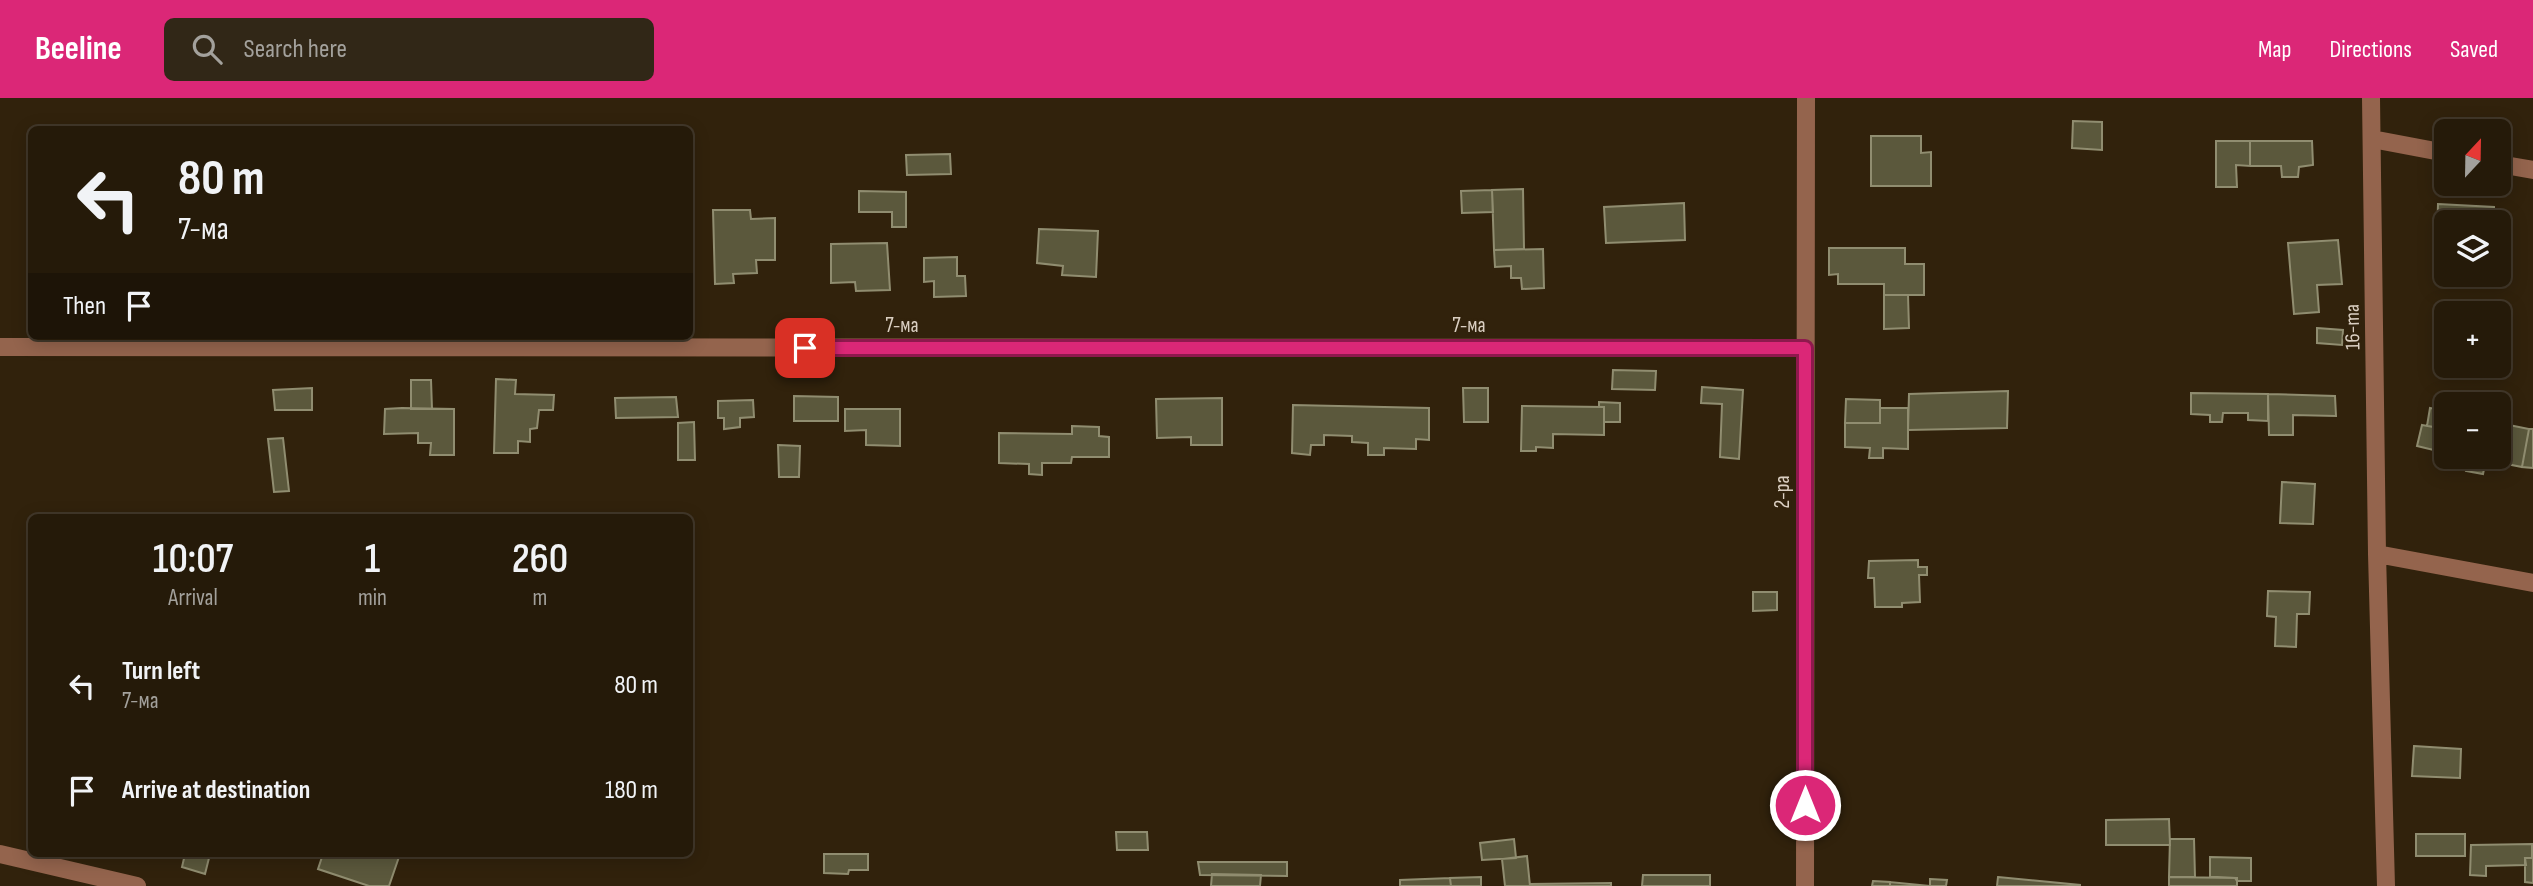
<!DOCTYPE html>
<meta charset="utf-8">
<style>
:root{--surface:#251a09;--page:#312717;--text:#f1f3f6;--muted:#a3a19c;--line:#42382a;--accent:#db2777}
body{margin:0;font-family:"Sofia Sans Condensed",sans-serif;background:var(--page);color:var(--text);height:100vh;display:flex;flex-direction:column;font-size:26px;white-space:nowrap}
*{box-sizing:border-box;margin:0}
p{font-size:23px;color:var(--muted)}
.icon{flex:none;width:38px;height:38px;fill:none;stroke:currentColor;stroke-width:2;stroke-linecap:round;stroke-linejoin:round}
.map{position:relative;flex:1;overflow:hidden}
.drawer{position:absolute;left:28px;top:416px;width:665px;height:343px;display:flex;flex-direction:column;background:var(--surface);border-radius:10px;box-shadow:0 4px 18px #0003,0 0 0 2px var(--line)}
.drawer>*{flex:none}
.guide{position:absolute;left:28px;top:28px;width:665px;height:214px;border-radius:10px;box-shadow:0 4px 18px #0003,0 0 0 2px var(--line);background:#251a09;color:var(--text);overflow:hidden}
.needle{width:46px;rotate:22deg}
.controls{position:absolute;left:2434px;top:21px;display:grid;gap:14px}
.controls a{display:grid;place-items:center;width:77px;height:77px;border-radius:10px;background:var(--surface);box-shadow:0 4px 18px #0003,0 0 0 2px var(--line);font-size:35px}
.pin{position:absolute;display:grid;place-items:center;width:60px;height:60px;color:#fff;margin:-30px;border-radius:14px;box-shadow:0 4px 10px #0006}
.me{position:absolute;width:77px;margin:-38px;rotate:0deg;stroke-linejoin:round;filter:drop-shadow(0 0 5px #0008)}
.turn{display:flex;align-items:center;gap:24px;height:147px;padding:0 35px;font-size:32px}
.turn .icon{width:91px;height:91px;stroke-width:2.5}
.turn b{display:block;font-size:49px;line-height:60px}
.then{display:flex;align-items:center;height:66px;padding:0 35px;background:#0003;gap:14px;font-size:26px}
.eta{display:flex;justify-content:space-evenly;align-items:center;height:119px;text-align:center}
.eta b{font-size:42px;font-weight:600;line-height:49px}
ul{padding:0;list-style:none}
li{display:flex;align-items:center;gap:21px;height:105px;padding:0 35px}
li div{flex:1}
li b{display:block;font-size:26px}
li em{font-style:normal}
header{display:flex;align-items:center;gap:42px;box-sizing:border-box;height:98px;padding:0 35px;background:var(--accent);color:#fff}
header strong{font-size:33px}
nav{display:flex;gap:38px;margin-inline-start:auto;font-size:24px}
.search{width:490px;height:63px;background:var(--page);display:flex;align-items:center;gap:18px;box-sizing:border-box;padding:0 24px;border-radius:10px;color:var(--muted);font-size:26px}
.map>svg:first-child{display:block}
.building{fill:#5b583c;stroke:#908d70;stroke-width:2}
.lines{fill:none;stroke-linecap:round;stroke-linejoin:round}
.minor{stroke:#94644d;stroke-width:18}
.route-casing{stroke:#8e194d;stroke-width:18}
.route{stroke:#db2777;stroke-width:12}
.labels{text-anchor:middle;stroke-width:5;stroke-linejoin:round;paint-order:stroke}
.street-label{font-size:21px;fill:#dacfc2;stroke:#31220c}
</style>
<header>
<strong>Beeline</strong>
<div class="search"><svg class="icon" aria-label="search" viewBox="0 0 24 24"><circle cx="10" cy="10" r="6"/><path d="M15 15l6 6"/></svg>Search here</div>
<nav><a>Map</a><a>Directions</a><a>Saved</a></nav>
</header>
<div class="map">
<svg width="2533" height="788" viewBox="0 0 2533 788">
<rect width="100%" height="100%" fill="#31220c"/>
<!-- building -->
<path class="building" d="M2073,23L2102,24V52L2072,50Z
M220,27V32H179V28Z
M1871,38H1921V55L1931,54V88H1871Z
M2216,43H2250V68L2236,67L2237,89H2216Z
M2250,43H2312L2313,67L2299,69L2298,79H2282L2281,68H2250Z
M950,56L951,76L907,77L906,57Z
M1523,91L1524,151L1494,152L1492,92Z
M1492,92L1493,114L1462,115L1461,93Z
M859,93L906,94V129H892V114H859Z
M1684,105L1685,142L1606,145L1604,109Z
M2438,106L2494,109V124H2446V140H2437Z
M713,112H750L751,121L775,120V162H756L757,175L733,176L734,185L715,186Z
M1039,131L1098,133L1096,179L1062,177L1063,168L1037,165Z
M2338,142L2342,186L2317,187L2319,214L2294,216L2288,145Z
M887,145L890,192L856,193L855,184L831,185V146Z
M1829,150H1905V166H1924V197H1884V186H1838V176L1829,177Z
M1543,151L1544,190L1522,191L1521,180H1511V168L1495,169L1494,152Z
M957,159V178H965L966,198L934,199V183L924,184V160Z
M1884,197H1908L1909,230L1884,231Z
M2317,230L2343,232L2342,247L2317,245Z
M1613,272L1656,273L1655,292L1612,291Z
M496,281L516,282L515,296L554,297L553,312H539L537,330L530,331V344L518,343V355H494Z
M411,282H431L432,311H411Z
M1702,289L1743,292L1739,361L1720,359L1722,306L1701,305Z
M312,290V312H275L273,292Z
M1463,290H1488V324H1464Z
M2008,293L2007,330L1908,332L1909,296Z
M2191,295L2268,296V323L2248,322V315H2223L2222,324H2210V317L2191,316Z
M2268,296L2335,298L2336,318L2293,317V337H2269Z
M794,298L838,299V323H794Z
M676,299L678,319L616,320L615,300Z
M1222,300V347H1191V339L1157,340L1156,301Z
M1846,301L1880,302V325H1845Z
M753,302L754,319L740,320V329L724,331V320H718V303Z
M1599,304L1620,305V324H1604V309H1599Z
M1293,307L1429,310V342L1416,341V351L1384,350V357H1368V345L1352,344V338L1324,337V347H1311L1310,357L1292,355Z
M1522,308L1604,309V337L1553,336V350L1536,349V353H1521Z
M402,310L454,311V357H430L431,345H418V335L384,336L385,311Z
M1880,310H1908V351L1883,350V360H1869L1870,350L1845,349V325H1880Z
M2430,310L2446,313V331L2427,328Z
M845,311H900V348L866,347V332L845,333Z
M694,324L695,362H678V325Z
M2504,326L2529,331L2522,369L2486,362L2483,376L2466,373L2468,359H2465H2499V342Z
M2422,327L2446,331V355L2417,348Z
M1072,328L1099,329V338L1109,339V359H1072L1071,365H1042V377L1029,376V366L999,365V335L1072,336Z
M2529,331H2533V370L2522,369Z
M283,340L289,393L274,394L268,341Z
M778,347L800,348L799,379H779Z
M2282,384L2315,386L2313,426L2280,425Z
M1918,462V469H1927V477H1919L1920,504L1902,505V509H1875L1874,480H1868L1869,463Z
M2268,493L2310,494L2309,516H2297L2296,549L2275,548L2276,519L2267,518Z
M1753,494H1777V512L1753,513Z
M2414,648L2461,651L2460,680L2412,678Z
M2169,721L2170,747H2106V722Z
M1116,734H1147L1148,752H1117Z
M2416,736H2465V758H2416Z
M1514,741L1516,760L1482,762L1480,745Z
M2170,741H2194L2195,779H2169Z
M2532,746V760H2525L2526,767L2486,768V778L2470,777L2471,747Z
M185,756H210L205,776L182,769Z
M323,756H400L389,788H369L318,771Z
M824,756H868V772H849L848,776L824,775Z
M1527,758L1530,788H1505L1502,761Z
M2210,759L2251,760V783H2237L2235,780L2210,779Z
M2525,760H2533V785L2525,784Z
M1198,764H1287V778L1200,777Z
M1212,776L1261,777L1260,788H1211Z
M1643,777H1710V788H1642Z
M1481,779V788H1451L1450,780Z
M1998,779L2080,787V788H1997Z
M2169,779L2237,780V788H2169Z
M1450,780L1451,788H1400V782Z
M1930,781L1947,782L1946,788H1890V784L1930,788Z
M1873,783L1890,784V788H1872Z
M1611,785V788H1530V786Z"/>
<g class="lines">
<!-- minor -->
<path class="minor" d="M2371,0L2377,456L2386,788
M2372,41L2446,55
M2499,66L2533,72
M0,249L1805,250
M2377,456L2533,485
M0,756L137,788
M1805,788L1806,0"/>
</g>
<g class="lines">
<!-- route casing -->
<g class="route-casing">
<path id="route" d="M805,250H1805V707"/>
</g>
<!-- route -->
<use href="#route" class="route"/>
</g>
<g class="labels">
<!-- street labels -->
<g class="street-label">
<text x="902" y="234">7-ма</text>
<text x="1469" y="234">7-ма</text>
<text transform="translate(2352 229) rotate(-91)" y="7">16-та</text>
<text transform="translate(1782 394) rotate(-90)" y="7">2-ра</text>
</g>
</g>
</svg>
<div class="controls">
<a><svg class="needle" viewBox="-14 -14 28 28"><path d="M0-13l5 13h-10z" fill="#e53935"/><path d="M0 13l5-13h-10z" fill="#a3a19c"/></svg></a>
<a><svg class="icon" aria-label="layers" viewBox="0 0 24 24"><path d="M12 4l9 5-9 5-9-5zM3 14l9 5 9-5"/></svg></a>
<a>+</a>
<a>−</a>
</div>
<div class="pin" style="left:805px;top:250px;background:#d93025"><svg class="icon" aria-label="arrive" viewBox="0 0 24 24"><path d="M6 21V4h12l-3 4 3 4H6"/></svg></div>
<svg class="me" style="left:1805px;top:707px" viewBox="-20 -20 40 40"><circle r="17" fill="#db2777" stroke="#fff" stroke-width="3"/><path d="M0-11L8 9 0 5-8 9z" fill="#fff"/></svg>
<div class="guide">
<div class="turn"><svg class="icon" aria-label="left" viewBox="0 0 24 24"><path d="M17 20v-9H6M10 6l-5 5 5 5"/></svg><div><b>80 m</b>7-ма</div></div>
<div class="then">Then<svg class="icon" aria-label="arrive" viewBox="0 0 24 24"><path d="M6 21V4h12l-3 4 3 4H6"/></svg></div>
</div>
<section class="drawer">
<div class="eta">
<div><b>10:07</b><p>Arrival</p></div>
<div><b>1</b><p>min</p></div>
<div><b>260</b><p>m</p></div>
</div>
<ul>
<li><svg class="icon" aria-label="left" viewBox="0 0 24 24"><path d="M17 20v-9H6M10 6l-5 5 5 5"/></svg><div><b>Turn left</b><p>7-ма</p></div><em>80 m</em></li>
<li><svg class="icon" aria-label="arrive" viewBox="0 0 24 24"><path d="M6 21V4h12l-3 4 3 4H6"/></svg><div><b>Arrive at destination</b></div><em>180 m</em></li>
</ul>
</section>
</div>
